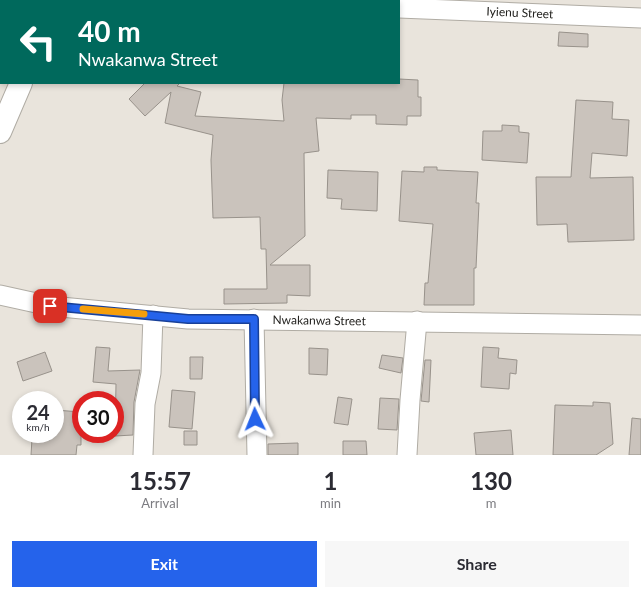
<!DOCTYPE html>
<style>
:root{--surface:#fff;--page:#f7f7f7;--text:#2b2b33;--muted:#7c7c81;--accent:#2563eb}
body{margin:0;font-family:Lato,sans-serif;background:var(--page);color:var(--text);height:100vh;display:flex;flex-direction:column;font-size:15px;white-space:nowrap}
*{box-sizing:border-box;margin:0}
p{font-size:13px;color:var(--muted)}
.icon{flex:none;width:22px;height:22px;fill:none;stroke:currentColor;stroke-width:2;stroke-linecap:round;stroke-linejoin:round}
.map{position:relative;height:455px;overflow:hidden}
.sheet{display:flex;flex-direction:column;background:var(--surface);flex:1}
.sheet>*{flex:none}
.hud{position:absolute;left:0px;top:0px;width:400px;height:84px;box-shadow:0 2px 6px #0003;background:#00695c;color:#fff;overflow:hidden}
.speed{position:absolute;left:12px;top:391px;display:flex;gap:8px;font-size:20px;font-weight:700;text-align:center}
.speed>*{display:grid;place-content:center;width:52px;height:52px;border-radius:50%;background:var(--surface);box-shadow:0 2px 6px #0003;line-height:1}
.speed small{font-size:10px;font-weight:400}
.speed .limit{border:6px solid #d22;background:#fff;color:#111}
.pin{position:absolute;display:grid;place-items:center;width:34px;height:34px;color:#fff;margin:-17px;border-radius:8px;box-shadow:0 2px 6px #0006}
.me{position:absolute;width:44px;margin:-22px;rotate:358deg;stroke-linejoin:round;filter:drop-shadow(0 0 3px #0008)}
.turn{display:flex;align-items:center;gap:14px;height:84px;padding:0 12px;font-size:18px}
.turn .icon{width:52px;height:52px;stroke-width:2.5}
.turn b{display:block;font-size:28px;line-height:34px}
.eta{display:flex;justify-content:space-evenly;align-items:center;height:68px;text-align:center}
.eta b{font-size:24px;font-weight:700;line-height:28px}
.action{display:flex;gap:8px;margin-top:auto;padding:8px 12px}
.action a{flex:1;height:46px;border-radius:0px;background:var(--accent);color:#fff;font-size:16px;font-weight:700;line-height:46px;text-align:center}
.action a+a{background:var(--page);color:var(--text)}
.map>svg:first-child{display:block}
.building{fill:#cac3bc;stroke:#98928b}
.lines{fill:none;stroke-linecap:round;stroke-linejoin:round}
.street-casing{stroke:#b0aca4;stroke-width:21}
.secondary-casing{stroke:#b0aca4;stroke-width:24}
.street{stroke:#fff;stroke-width:19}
.secondary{stroke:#fff;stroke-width:22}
.route-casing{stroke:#184099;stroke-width:10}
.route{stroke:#2563eb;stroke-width:7}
.slow{stroke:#f59e0b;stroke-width:7}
.labels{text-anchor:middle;stroke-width:3.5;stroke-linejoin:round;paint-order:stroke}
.street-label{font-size:12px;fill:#23221f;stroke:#e9e4dc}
</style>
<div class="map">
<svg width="641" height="455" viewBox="0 0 641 455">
<rect width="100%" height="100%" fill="#e9e4dc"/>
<!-- building -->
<path class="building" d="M559,32L588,34V47L558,46Z
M399,79L418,80V97H421V116H407V125L376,124V115H351V119L316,118L319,151L304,153L305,236L270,265H310V296L287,295V303L224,304V289H267L266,249H261L260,217L213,218L211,160L213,135L165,123L171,92L145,116L129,99L145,83H180L177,86L201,92L195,116L284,121L282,100L284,83H399Z
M576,100L613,102L612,119L629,120L627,156L592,153L590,178L633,177L634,240L568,242L567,224L537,225L536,177H571Z
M502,125L519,126V132L529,133L527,163L482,160L483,131H502Z
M424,167H437V170L478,172L476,203H479L476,268H474V305H424L425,283H428L433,224L399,221L402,171L424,172Z
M328,170L378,172L377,211L341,209L342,199L327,198Z
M96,347L110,348L108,371L140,370L134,402L133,435L115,436L116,384L93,382Z
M483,347L499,348L498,358L517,360L516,374L510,373L509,389L481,387Z
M309,348L328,349L327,375L309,374Z
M45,352L52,371L23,381L17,362Z
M382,355L403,358L401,373L379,368Z
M190,357H203L202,379H190Z
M425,360H431L429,402L421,401Z
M172,390L195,392L192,429L169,427Z
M338,397L352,399L348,425L334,423Z
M380,398L399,399L397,430L378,429Z
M593,402L610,403L613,444L596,455H553L555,405L593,406Z
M55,410L81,412V445H77L76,455H31L32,439L50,440V434H55Z
M632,418L641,419V455H629Z
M511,430L513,455H476L474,433Z
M184,431H197V445H184Z
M343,441H366L367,455H343Z
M298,443V455H268V444Z"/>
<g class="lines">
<!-- street casing -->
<g class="street-casing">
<g id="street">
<path d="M189,0L204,1"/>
<path id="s1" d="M399,8L641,18"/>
<path d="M0,24H1"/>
<path id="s2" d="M0,295L50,306L188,319L641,325"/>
<path d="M254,319L257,455"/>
<path d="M143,455L145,404L151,373L153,315"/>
<path d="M407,455L410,400L417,321"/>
</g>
</g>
<!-- secondary casing -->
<g class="secondary-casing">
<path id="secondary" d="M29,1L30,0
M59,1V0
M0,70L1,68
M0,132L21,83"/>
</g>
<!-- street -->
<use href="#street" class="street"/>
<!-- secondary -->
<use href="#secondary" class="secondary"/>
</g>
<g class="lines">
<!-- route casing -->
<g class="route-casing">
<path id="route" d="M50,306L188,319H254L255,419"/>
</g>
<!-- route -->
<use href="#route" class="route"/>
<!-- slow -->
<path class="slow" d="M83,309L144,314"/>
</g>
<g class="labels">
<!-- street labels -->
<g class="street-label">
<text dy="4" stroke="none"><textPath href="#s1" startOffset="121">Iyienu Street</textPath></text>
<text dy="4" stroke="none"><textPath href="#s2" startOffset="321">Nwakanwa Street</textPath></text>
</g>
</g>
</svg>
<div class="speed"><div>24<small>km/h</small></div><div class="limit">30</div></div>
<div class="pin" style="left:50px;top:306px;background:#d93025"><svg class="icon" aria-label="arrive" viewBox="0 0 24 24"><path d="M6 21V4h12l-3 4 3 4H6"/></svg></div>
<svg class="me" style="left:255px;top:419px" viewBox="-20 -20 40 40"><path d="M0-17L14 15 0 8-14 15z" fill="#2563eb" stroke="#fff" stroke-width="4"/></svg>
<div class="hud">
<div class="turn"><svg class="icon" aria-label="left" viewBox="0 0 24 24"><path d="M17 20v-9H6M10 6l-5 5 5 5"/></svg><div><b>40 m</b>Nwakanwa Street</div></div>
</div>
</div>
<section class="sheet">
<div class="eta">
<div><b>15:57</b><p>Arrival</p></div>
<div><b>1</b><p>min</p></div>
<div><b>130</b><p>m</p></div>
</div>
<div class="action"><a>Exit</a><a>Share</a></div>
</section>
